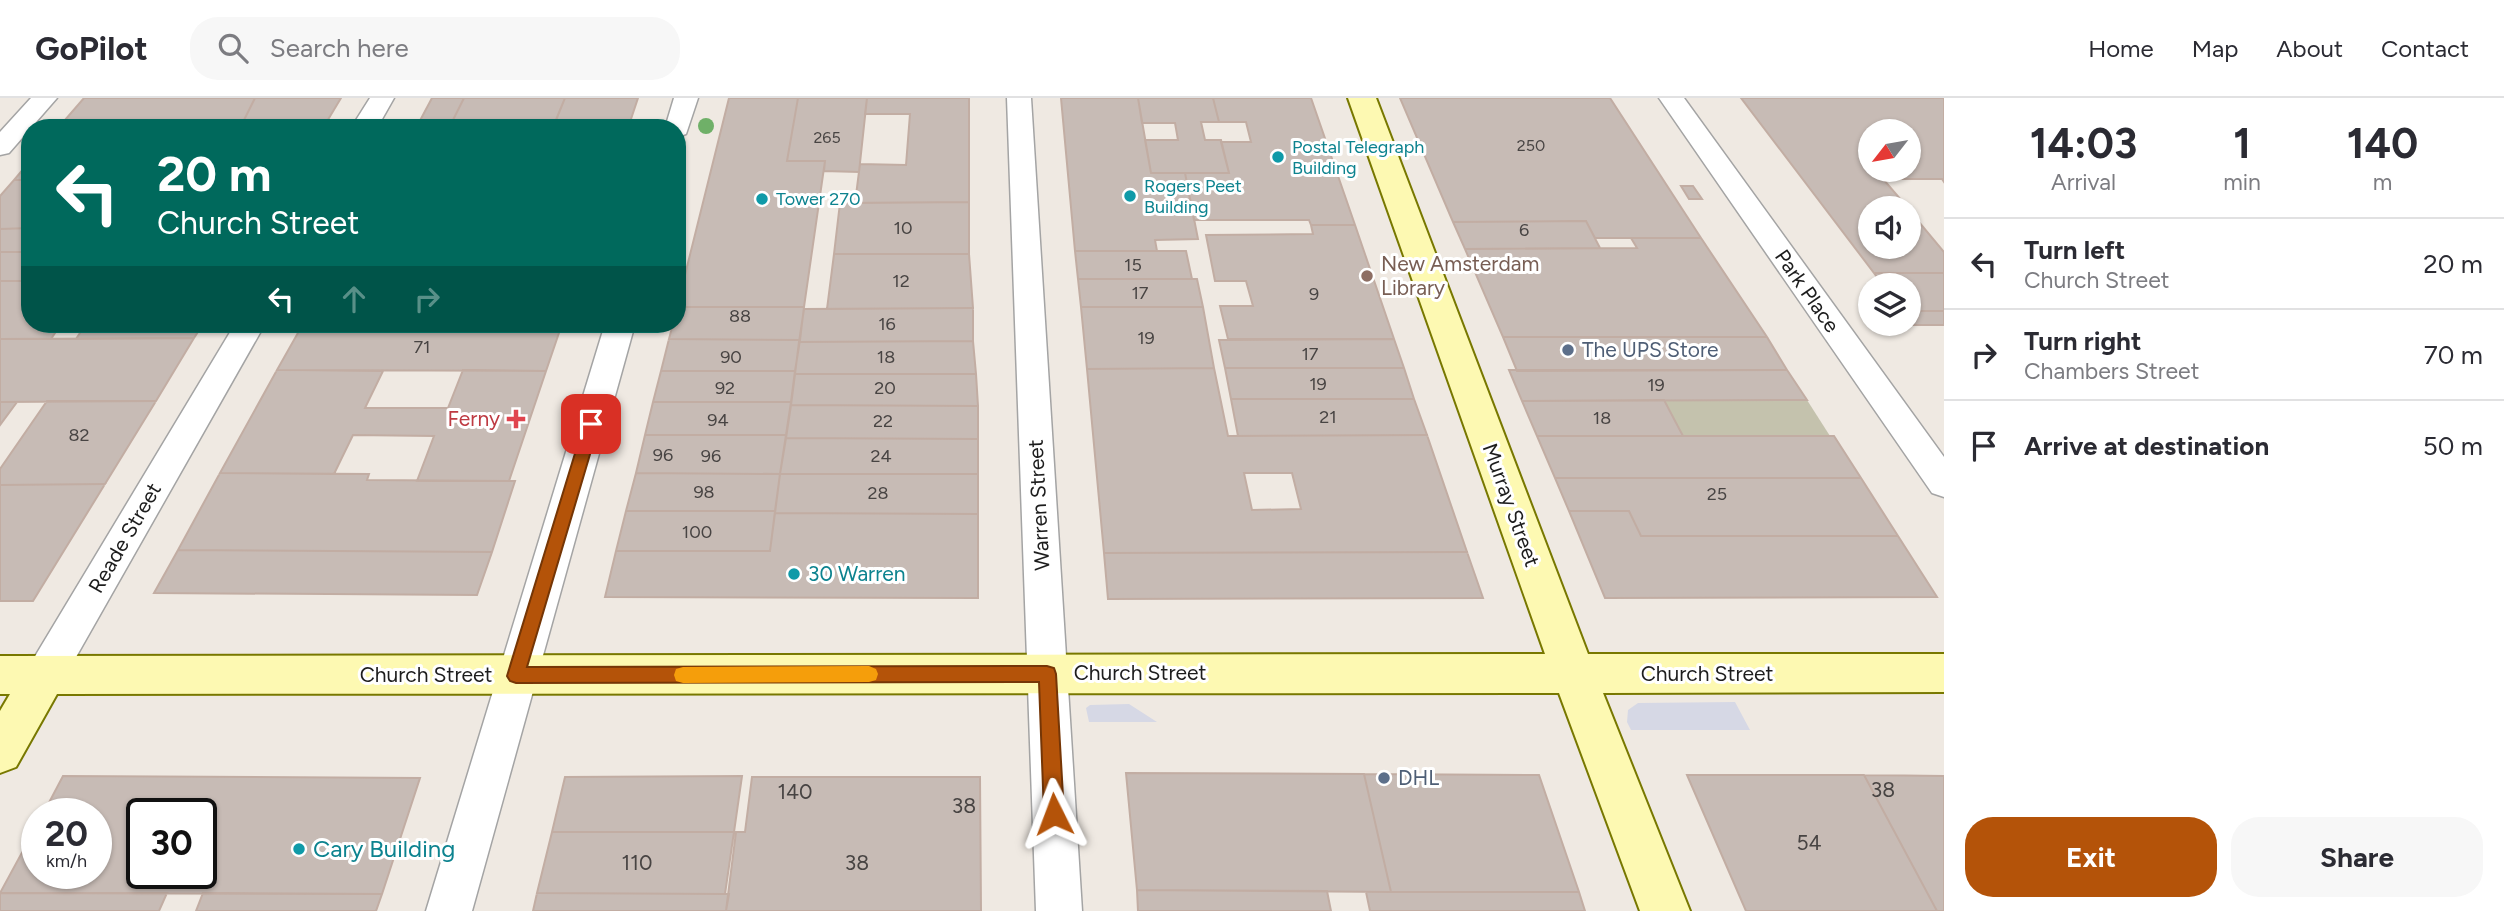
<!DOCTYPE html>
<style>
:root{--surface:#fff;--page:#f7f7f7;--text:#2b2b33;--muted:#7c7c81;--line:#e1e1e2;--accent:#b45309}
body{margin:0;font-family:Figtree,sans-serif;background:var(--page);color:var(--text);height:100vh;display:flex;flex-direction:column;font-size:26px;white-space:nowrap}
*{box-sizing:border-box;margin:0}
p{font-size:23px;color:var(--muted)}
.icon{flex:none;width:38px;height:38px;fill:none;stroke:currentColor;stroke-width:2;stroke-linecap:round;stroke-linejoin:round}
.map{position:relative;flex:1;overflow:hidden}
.drawer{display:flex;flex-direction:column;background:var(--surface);width:560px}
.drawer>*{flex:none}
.hud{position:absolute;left:21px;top:21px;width:665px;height:214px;border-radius:28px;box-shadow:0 2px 5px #0004;background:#00695c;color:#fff;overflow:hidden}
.needle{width:46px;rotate:239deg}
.buttons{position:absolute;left:1858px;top:21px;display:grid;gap:14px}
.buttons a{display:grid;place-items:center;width:63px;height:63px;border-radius:50%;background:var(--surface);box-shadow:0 2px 5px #0004;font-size:35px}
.speed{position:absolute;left:21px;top:700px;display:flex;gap:14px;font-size:35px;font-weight:700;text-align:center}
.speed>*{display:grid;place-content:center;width:91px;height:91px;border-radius:50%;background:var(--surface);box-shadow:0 2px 5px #0004;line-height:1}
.speed small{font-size:18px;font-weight:400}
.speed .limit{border:4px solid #111;border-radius:10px;background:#fff;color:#111}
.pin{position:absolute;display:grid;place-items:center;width:60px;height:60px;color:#fff;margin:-30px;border-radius:14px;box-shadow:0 4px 10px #0006}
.me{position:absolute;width:77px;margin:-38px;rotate:357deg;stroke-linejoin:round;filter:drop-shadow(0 0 5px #0008)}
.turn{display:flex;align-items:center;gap:24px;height:147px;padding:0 21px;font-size:32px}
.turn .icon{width:91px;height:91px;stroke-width:2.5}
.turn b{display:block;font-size:49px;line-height:60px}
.lanes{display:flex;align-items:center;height:66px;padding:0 21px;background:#0003;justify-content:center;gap:35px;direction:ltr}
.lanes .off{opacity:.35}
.eta{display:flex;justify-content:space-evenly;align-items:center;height:119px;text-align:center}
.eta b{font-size:42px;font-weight:700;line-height:49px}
.button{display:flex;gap:14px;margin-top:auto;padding:14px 21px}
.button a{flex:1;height:80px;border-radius:28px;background:var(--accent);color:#fff;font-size:28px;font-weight:700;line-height:80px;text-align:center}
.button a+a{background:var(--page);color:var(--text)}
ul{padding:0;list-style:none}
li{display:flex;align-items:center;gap:21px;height:91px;padding:0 21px;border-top:2px solid var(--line)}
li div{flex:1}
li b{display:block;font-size:26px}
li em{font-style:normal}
header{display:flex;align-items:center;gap:42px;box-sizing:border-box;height:98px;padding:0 35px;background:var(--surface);border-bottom:2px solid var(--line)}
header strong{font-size:33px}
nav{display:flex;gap:38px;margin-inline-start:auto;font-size:24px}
.search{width:490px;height:63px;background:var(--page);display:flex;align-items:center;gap:18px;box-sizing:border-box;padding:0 24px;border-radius:28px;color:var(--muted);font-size:26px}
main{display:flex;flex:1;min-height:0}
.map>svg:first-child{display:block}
.construction{fill:#c4c2ad}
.plaza{fill:#d6d8e5}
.building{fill:#c7bbb5;stroke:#c2ada3;stroke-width:2;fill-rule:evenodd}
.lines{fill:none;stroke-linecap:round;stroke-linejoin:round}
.street-casing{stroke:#a4a4a4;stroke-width:3}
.secondary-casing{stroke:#787800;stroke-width:4}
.street{fill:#fff;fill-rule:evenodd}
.secondary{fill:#fdf9b2;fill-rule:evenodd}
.tree{fill:#6fb068}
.route{fill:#b45309;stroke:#753606;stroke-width:2}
.slow{fill:#f59e0b}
.culture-dot{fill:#0f9aa8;stroke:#fff;stroke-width:2.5}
.education-dot{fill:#8d6e63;stroke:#fff;stroke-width:2.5}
.service-dot{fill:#5c6f8a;stroke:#fff;stroke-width:2.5}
.health-dot{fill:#e0444e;stroke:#fff;stroke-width:2.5}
.labels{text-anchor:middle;stroke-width:6;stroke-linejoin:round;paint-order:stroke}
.far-number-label{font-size:16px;fill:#484443}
.far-culture-label{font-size:18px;fill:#0d838f;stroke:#fff;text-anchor:start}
.number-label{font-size:18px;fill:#484443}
.education-label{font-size:21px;fill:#785e54;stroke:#fff;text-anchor:start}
.street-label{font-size:21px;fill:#1d1d1d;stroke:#fff}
.service-label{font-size:21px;fill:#4e5e75;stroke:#fff;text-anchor:start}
.health-label{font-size:21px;fill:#be3a42;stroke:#fff;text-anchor:end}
.culture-label{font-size:21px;fill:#0d838f;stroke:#fff;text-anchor:start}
.near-number-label{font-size:21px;fill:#484443}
.near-culture-label{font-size:24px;fill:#0d838f;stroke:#fff;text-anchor:start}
</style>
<header>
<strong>GoPilot</strong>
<div class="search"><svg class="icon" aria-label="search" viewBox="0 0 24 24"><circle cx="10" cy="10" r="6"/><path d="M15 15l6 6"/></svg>Search here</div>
<nav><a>Home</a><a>Map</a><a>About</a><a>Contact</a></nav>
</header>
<main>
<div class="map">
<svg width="1944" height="813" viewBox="0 0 1944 813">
<rect width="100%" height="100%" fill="#efe9e2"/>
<!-- construction -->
<path class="construction" d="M1664,302H1807L1830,338H1683Z"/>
<!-- plaza -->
<path class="plaza" d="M1735,604L1750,632H1631L1627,624L1628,612L1638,605Z
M1129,606L1157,624H1089L1086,610L1090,607Z"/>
<!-- building -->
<path class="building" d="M84,0H255L240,30H58Z
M255,0H341L323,30H240Z
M432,0H464L449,30H416Z
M464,0H565L553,29L449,30Z
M565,0H638L628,30H553Z
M729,0H798L787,63H825L804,209H677Z
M798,0H867L859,74L824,73L825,63H787Z
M867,0H969V104L855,105L860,66L906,67L910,16H865Z
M1061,0H1138L1151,75H1185L1198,141L1155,142L1157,153H1075Z
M1138,0H1213L1219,24H1201L1205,42H1221L1229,75H1151L1145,42H1178L1175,25H1142Z
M1213,0H1311L1355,127H1311L1309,122H1194L1185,75H1229L1221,44H1251L1246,24H1219Z
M1400,0H1610L1701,140H1595L1586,123L1453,124Z
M1741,0H1944V84L1942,81H1883L1908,110H1871V149H1909V112L1944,154V175H1874ZM1871,33H1909V72H1871Z
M30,63V82H14Z
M14,82H30V130L0,131V98Z
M1681,88H1693L1702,101H1689Z
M969,104V156H834L840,105Z
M1586,123L1600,150L1465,151L1453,124Z
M1311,127H1355L1394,241H1228L1220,208H1253L1246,183H1215L1206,137L1313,136Z
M30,130V154H0V131Z
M1631,140H1701L1767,239H1503L1465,151L1637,150Z
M1075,153H1186L1192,181H1078Z
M0,154H30V183H0Z
M834,156H969L973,210L827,211Z
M1874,175H1944V213H1909V187H1883Z
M1078,181H1197L1203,209H1081Z
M0,183H30V226H61L51,241H0Z
M677,209H804L800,242L669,241L673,226H677Z
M1081,209H1203L1214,270L1087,271Z
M973,210V243L799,244L804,211Z
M1909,213H1944V227H1913L1909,222Z
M86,226H203L194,240L76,241Z
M303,226H562L546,273L277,272Z
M1503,239H1767L1787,272L1517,273Z
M194,240L156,303L0,304V241Z
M669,241L800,242L795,273H661Z
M1394,241L1404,270H1225L1219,242Z
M973,243L976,276H795L799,244Z
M1214,270L1228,338L1427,337L1467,454L1104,455L1087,271ZM1244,375H1292L1301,411L1252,412Z
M1225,270H1404L1414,301H1231Z
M277,272L383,273L365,310H448L463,272L546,273L509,383H417L434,338L353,337L334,376L220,375Z
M1509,272H1787L1807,302L1522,303Z
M661,273H795L791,304H653Z
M795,276H976L978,308L791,307Z
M1231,301H1414L1427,337L1238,338Z
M1664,302L1683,338H1537L1522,303Z
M47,303H156L105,386L0,387V371Z
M0,304H17L0,327Z
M653,304H791L786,337H645Z
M791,307L978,308V341L786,340Z
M645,337H786L780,376L636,375Z
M1537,338H1834L1861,380H1555Z
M786,340L978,341V376H780Z
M220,375L369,376L367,382L515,383L492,454L178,452Z
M636,375L780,376L775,413H626Z
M780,376H978V416L775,415Z
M1555,380H1861L1898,438H1641L1629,413H1569Z
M105,386L33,503H0V387Z
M626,413H775L770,453H616Z
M1569,413H1629L1641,438H1898L1937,499L1605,500Z
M775,415L978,416V500L605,499L616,453H770Z
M178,452L492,454L477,497L154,495Z
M1467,454L1483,500L1108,501L1104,455Z
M1126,675L1364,676L1391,794L1137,792Z
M1364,676L1539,677L1579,794H1391Z
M1687,677H1864L1937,813H1746Z
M1864,677L1944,678V813H1937Z
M63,678L420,680L382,796L0,795L37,727V775H96V716H43ZM142,716H201V775H142Z
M742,678L734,734H552L565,679Z
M752,679H980L981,813H726L736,734H745Z
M552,734H734L725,796L537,795Z
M1137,792L1327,793L1331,813H1138Z
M1366,794H1579L1585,813H1370Z
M0,795H167L159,813H0Z
M203,795L382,796L376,813H196Z
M537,795L725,796H729L726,813H533Z"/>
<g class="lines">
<!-- street casing -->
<g class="street-casing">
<path id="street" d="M31,0H57L9,55L0,57V34Z
M370,0H394L377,30H351Z
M674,0H698L686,36L677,39V30H665Z
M1007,0H1031L1082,813H1036Z
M1659,0H1684L1944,359V399L1932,395Z
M235,226H265L59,589L45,595L31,589L25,577L31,565Z
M605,226H635L472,813H426Z"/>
</g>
<!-- secondary casing -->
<g class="secondary-casing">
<path id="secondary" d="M1348,0H1376L1588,556H1944V594L1603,595L1690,813H1640L1559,595L57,596L16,669L0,675V613L10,596H0V558L1545,556Z"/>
</g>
<!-- street -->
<use href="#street" class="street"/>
<!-- secondary -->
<use href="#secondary" class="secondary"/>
</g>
<!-- trees -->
<circle class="tree" cx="706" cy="28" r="8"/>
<!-- route -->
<path class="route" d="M591,320L599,326L527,569L1047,568L1054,570L1056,576L1064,716L1061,722L1054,725L1047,722L1044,716L1039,584L516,585L510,583L507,578L584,326Z"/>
<!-- slow -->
<path class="slow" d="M869,568L876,571L878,576L876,582L869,584L683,585L676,583L674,577L676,571L683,569Z"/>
<!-- markers -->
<g class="culture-dot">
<circle cx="1278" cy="59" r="7"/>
<circle cx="1130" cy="98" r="7"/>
<circle cx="762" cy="101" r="7"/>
<circle cx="794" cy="476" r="7"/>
<circle cx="299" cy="751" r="7"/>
</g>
<circle class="education-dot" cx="1367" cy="178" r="7"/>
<g class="service-dot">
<circle cx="1568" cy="252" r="7"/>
<circle cx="1384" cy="680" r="7"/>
</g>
<path class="health-dot" d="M512.5 310.5h7v7h7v7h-7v7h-7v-7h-7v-7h7z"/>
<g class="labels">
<!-- far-number labels -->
<g class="far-number-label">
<text x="827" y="45">265</text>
<text x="1531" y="53">250</text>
</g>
<!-- far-culture labels -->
<g class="far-culture-label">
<text x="1292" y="55">Postal Telegraph<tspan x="1292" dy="21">Building</tspan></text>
<text x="1144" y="94">Rogers Peet<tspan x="1144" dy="21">Building</tspan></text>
<text x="776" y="107">Tower 270</text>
</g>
<!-- number labels -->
<g class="number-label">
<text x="903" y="136">10</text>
<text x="1524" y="138">6</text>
<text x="1133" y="173">15</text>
<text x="901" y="189">12</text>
<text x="1140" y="201">17</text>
<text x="1314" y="202">9</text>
<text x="740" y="224">88</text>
<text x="887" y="232">16</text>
<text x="1146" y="246">19</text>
<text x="422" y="255">71</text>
<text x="1310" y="262">17</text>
<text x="731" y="265">90</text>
<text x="886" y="265">18</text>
<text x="1318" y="292">19</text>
<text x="1656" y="293">19</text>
<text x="725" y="296">92</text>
<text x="885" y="296">20</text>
<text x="1328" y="325">21</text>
<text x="1602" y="326">18</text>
<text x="718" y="328">94</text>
<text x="883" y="329">22</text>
<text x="79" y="343">82</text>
<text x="663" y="363">96</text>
<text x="711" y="364">96</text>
<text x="881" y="364">24</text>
<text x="704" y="400">98</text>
<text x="878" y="401">28</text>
<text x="1717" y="402">25</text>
<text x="697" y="440">100</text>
</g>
<!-- education labels -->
<g class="education-label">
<text x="1381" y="173">New Amsterdam<tspan x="1381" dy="24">Library</tspan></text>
</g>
<!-- street labels -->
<g class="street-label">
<text transform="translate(1807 193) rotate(55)" y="7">Park Place</text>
<text transform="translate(1039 407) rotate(-93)" y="7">Warren Street</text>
<text transform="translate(1511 407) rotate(70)" y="7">Murray Street</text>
<text transform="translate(125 440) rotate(-60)" y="7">Reade Street</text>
<text x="1140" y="582">Church Street</text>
<text x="1707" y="583">Church Street</text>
<text x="426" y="584">Church Street</text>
</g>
<!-- service labels -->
<g class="service-label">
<text x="1582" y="259">The UPS Store</text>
<text x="1398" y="687">DHL</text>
</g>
<!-- health labels -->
<g class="health-label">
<text x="500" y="328">Ferny</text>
</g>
<!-- culture labels -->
<g class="culture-label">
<text x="808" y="483">30 Warren</text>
</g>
<!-- near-number labels -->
<g class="near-number-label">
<text x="1883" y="699">38</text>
<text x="795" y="701">140</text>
<text x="964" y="715">38</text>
<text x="1809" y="752">54</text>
<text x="637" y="772">110</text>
<text x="857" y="772">38</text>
</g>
<!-- near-culture labels -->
<g class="near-culture-label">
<text x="313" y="759">Cary Building</text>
</g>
</g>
</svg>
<div class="buttons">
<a><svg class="needle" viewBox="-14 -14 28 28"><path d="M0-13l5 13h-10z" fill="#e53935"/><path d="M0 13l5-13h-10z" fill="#7c7c81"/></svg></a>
<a><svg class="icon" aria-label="sound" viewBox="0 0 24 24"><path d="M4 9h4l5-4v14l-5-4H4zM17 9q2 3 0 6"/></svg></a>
<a><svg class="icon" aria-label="layers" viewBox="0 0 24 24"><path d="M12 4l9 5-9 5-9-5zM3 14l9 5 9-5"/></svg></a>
</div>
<div class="speed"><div>20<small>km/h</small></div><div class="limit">30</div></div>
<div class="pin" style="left:591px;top:326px;background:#d93025"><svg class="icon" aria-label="arrive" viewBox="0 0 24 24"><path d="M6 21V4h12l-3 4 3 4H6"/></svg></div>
<svg class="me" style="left:1054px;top:716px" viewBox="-20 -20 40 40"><path d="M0-17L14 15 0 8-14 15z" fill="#b45309" stroke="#fff" stroke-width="4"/></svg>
<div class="hud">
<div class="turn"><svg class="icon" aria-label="left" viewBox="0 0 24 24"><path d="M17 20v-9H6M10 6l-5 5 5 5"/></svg><div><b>20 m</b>Church Street</div></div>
<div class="lanes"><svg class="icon" aria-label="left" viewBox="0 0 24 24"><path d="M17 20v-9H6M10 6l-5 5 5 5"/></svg><svg class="icon off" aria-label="ahead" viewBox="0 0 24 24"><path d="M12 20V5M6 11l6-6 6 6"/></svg><svg class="icon off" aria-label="right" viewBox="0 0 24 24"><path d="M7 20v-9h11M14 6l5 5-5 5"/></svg></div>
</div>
</div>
<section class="drawer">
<div class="eta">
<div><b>14:03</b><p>Arrival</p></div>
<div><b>1</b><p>min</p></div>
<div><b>140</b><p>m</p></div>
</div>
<ul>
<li><svg class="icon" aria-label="left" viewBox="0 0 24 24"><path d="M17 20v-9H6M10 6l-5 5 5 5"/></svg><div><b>Turn left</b><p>Church Street</p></div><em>20 m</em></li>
<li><svg class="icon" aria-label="right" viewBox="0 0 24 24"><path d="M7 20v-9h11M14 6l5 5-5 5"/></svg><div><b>Turn right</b><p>Chambers Street</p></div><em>70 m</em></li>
<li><svg class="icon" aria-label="arrive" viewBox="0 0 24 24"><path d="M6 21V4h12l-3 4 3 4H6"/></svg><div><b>Arrive at destination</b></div><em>50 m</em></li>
</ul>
<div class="button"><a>Exit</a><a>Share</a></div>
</section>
</main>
